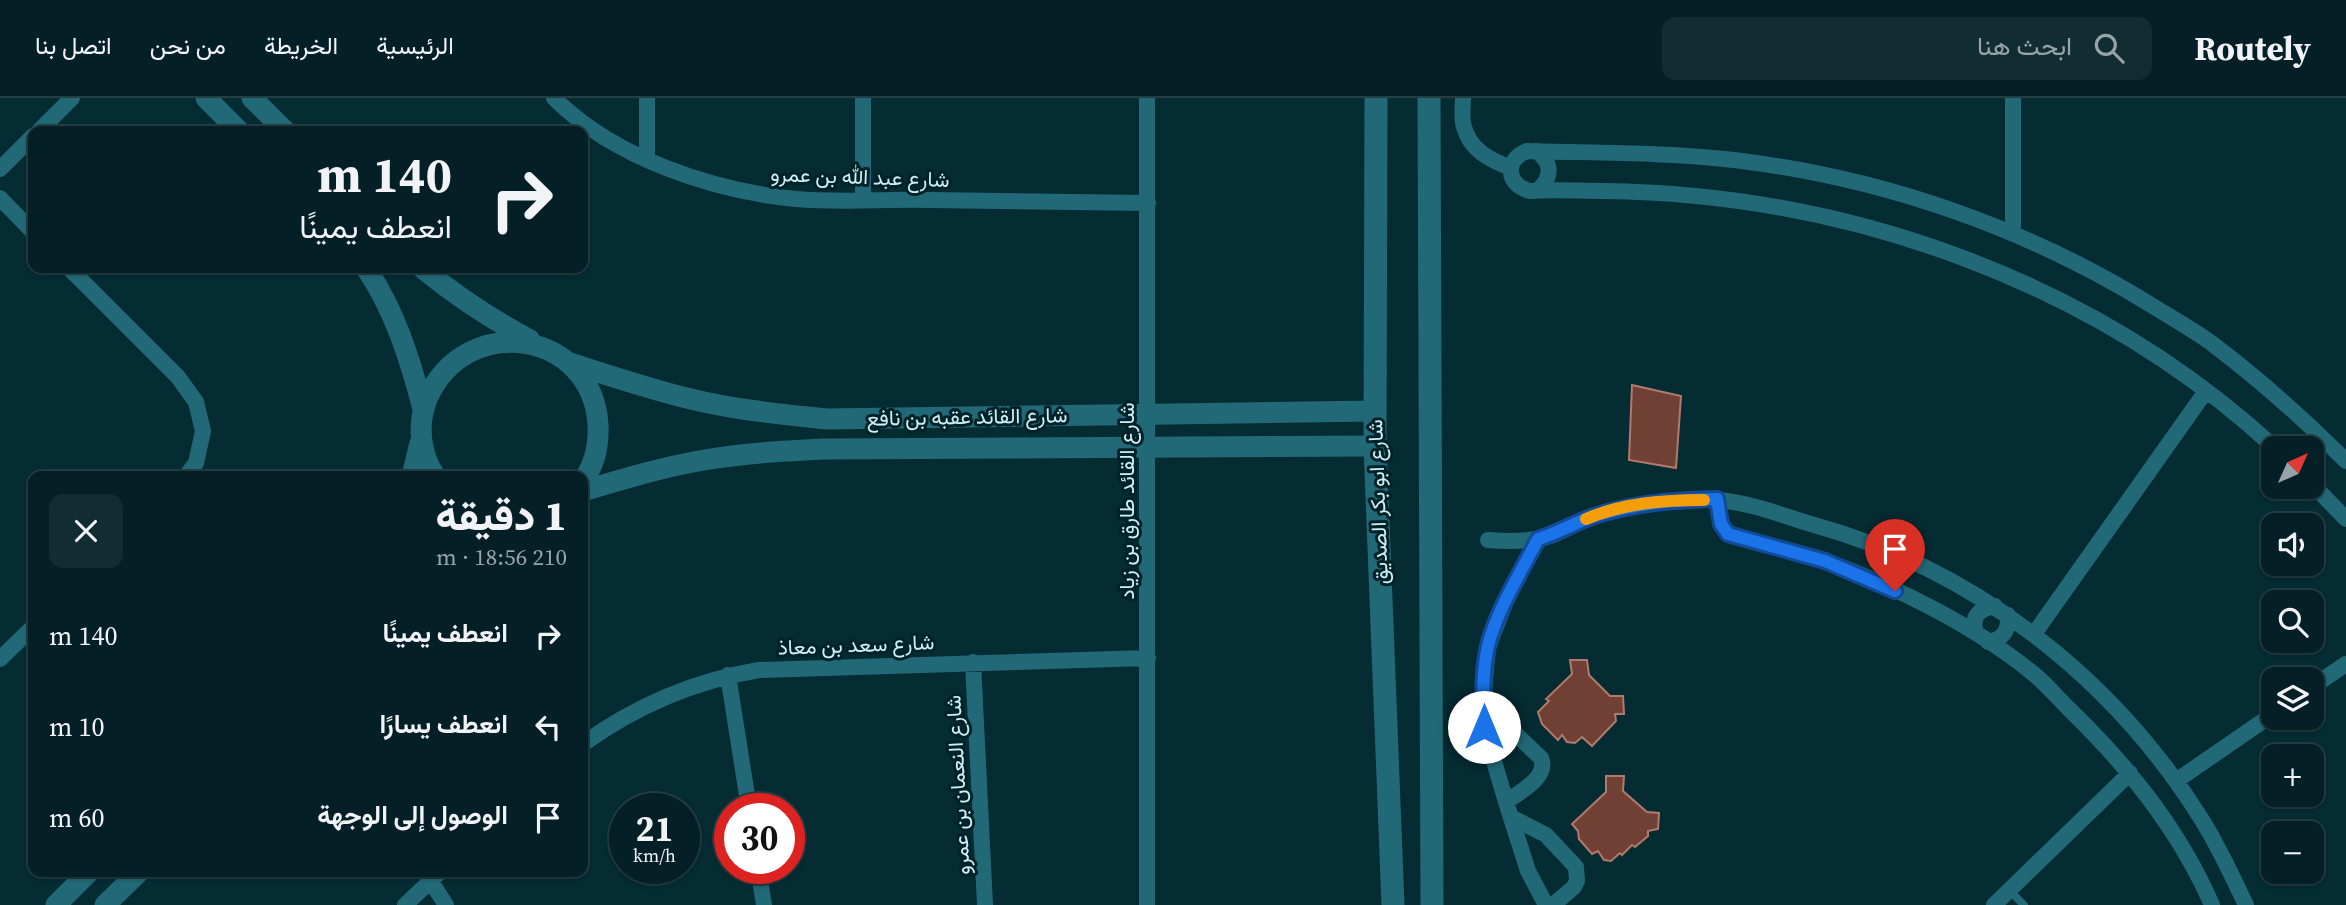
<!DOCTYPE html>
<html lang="ar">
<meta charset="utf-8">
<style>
:root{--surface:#042026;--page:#122d32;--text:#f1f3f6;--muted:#97a3a7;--line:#253e43}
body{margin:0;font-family:"Source Serif 4",Vazirmatn,serif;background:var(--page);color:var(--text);direction:rtl;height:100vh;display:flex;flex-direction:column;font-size:26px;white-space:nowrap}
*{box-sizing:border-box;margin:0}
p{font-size:23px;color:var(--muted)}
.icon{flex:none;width:38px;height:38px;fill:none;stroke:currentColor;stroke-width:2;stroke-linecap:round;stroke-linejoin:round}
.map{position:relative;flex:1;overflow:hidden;direction:ltr}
.drawer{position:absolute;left:28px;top:373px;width:560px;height:406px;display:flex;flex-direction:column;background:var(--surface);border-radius:14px;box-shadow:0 2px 5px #0004,0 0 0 2px var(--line);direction:rtl}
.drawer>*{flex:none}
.top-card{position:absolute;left:28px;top:28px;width:560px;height:147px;border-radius:14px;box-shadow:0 2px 5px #0004,0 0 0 2px var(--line);direction:rtl;background:#042026;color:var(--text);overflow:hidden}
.needle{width:46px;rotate:45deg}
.fabs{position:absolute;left:2261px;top:338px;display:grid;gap:14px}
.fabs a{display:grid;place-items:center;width:63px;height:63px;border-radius:14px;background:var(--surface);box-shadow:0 2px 5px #0004,0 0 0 2px var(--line);font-size:35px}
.speed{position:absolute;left:609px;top:695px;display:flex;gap:14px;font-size:35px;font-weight:700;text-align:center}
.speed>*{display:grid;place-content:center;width:91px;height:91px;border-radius:50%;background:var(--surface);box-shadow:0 2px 5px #0004,0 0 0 2px var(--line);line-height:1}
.speed small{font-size:18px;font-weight:400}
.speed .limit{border:10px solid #d22;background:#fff;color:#111}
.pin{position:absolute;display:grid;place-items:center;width:60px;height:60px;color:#fff;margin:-72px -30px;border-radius:50% 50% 50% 0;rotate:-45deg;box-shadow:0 0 7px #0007}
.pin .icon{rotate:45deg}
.me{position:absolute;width:77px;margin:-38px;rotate:0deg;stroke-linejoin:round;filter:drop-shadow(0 0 5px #0008)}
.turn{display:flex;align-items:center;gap:24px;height:147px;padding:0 21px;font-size:32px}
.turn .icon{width:91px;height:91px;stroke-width:2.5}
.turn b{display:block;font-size:49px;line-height:60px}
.round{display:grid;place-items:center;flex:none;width:74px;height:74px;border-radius:14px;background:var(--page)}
.summary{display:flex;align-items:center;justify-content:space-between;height:119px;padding:0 21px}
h1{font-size:42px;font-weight:800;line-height:52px}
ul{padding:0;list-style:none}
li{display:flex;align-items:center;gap:21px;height:91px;padding:0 21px}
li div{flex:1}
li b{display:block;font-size:26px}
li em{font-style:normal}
header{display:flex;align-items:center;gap:42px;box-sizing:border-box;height:98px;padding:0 35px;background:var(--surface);border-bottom:2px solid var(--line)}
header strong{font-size:33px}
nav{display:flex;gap:38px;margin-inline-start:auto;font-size:24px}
.search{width:490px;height:63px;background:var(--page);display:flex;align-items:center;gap:18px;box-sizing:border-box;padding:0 24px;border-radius:14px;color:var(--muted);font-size:26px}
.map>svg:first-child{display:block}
.building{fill:#714035;stroke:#b07a6d;stroke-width:2}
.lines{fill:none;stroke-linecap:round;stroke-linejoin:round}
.service{stroke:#226977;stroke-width:8}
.minor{stroke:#226977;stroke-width:16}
.tertiary{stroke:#226977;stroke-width:21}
.secondary{stroke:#226977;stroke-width:23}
.route-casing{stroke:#114b97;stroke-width:18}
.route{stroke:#1a73e8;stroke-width:12}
.slow{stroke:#f59e0b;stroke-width:12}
.labels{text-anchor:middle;stroke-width:6;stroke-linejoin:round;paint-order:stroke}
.street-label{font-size:21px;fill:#ceeff7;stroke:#002229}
</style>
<header>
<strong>Routely</strong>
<div class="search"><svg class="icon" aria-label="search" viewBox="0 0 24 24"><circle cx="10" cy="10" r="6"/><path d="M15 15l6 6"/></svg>ابحث هنا</div>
<nav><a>الرئيسية</a><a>الخريطة</a><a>من نحن</a><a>اتصل بنا</a></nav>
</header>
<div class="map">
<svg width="2346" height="807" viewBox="0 0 2346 807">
<rect width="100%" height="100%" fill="#052b33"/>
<!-- building -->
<path class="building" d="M1632,287L1681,298L1676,370L1629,362Z
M1570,562H1587L1589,577L1610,598H1623L1624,616H1615L1616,623L1592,648L1582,639L1575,645L1567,644L1562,637L1558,642L1542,626L1538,614L1549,603L1546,601L1572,576Z
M1606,678H1624L1623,693L1647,714L1659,715L1658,731L1648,733V738L1635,749L1632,747L1622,757L1620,755L1611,763L1604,762L1598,753L1592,756L1579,741L1578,733L1572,726L1606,694Z"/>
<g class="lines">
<!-- service -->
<path class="service" d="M2009,792L2024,807"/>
<!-- minor -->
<path class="minor" d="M554,0C614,60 713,93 796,101C840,105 885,101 929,102C1002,103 1075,104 1148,105
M647,0V61
M1147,0V807
M1463,0C1463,9 1461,21 1464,29C1470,52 1490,62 1511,70
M39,33L72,0
M1536,53C1552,64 1553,79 1538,92
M0,71L33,38
M0,100L33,134
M863,101V0
M2013,135V0
M69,170L178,279L196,304L203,333L196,365L186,378
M2275,350C2094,183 1848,96 1604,93C1579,93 1554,91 1530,93C1506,87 1504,62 1527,53C1596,55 1665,54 1734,62C1884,80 2028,130 2156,210C2174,221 2193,232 2210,244C2259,281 2303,320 2346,363
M2312,386L2346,421
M1717,401L1721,426L1728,436C1760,448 1794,452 1826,463C1897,489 1977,529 2035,577C2047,587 2058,600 2069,611C2128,668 2179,731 2212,807
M1538,441L1506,503L1488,549L1483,604L1484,629L1506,704L1528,773L1546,807
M1488,442C1511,444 1534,444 1556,436C1569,430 1581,423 1594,418C1634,406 1673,400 1714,402C1746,403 1781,417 1811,426C1974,471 2113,579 2202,722C2219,749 2232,778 2246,807
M1976,535C1971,519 1978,511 1995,508
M2034,536L2206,293
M1988,544C2004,541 2009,532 2008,517
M0,561L33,529
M973,564L985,807
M728,577L749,710
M2312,589L2346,566
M1484,629L1498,624L1505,626L1541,660C1549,680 1519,694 1506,704
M583,646C637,607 693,583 759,572L1148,560
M2176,683L2273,616
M1511,719L1546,737L1576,769L1577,783L1574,789L1553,807
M758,770L764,807
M430,782L446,807
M405,807L440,774
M1994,807L2130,675"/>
<!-- tertiary -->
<path class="tertiary" d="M206,0L239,33
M252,0L285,33
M366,170C395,213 410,261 423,311
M422,170C456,198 491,221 530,242
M567,264C608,277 649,291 691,301C735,312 781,316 826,321L1375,313
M412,378L420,345
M435,378C420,356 417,326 427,301C466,212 593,233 598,327C599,348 595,366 583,383
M583,393C623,381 663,369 704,362C744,355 784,353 824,351L1375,348
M56,807L89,774
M105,807L139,774"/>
<!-- secondary -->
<path class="secondary" d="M1376,0L1375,348L1393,807
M1429,0L1432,807"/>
</g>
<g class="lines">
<!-- route casing -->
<g class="route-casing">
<path id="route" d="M1484,629C1483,604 1482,574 1488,548C1497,512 1521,474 1538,441C1558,435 1574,425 1594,418C1635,405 1674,402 1717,401L1721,426L1728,436L1825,463L1895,493"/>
</g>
<!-- route -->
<use href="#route" class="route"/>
<!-- slow -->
<path class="slow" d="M1586,421C1623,405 1664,402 1704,402"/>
</g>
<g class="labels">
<!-- street labels -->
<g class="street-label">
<text transform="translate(860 79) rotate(2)" y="7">شارع عبد الله بن عمرو</text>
<text transform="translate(967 319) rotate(-1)" y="7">شارع القائد عقبه بن نافع</text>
<text transform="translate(1127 403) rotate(-90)" y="7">شارع القائد طارق بن زياد</text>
<text transform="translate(1378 404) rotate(-92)" y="7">شارع ابو بكر الصديق</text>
<text transform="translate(856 547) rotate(-2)" y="7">شارع سعد بن معاذ</text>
<text transform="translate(958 687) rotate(-93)" y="7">شارع النعمان بن عمرو</text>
</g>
</g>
</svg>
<div class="fabs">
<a><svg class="needle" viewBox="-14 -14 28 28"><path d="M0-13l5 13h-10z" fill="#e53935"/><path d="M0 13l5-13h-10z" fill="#97a3a7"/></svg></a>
<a><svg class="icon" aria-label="sound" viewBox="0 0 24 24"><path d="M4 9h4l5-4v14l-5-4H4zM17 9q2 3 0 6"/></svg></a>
<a><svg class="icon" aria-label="search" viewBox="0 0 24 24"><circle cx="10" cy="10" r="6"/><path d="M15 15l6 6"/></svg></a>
<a><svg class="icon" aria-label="layers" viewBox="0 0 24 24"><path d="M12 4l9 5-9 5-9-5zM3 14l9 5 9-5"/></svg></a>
<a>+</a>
<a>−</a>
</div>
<div class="speed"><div>21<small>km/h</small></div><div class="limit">30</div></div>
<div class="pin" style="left:1895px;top:493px;background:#d93025"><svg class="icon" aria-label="arrive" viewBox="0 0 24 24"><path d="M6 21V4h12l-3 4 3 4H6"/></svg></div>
<svg class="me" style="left:1484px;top:629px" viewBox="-20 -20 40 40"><circle r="19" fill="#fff"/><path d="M0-13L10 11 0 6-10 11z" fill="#1a73e8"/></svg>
<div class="top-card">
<div class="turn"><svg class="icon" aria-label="right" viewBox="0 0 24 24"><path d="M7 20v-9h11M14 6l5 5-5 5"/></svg><div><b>140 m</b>انعطف يمينًا</div></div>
</div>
<section class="drawer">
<div class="summary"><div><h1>1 دقيقة</h1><p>210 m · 18:56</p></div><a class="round"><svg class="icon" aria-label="close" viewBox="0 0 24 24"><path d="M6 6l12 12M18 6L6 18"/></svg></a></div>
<ul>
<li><svg class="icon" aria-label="right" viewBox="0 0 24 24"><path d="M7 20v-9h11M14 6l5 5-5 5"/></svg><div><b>انعطف يمينًا</b></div><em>140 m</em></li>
<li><svg class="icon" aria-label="left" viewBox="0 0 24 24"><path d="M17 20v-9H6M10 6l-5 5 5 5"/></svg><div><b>انعطف يسارًا</b></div><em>10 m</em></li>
<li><svg class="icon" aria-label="arrive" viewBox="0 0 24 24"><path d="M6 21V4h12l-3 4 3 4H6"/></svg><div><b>الوصول إلى الوجهة</b></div><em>60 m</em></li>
</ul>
</section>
</div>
